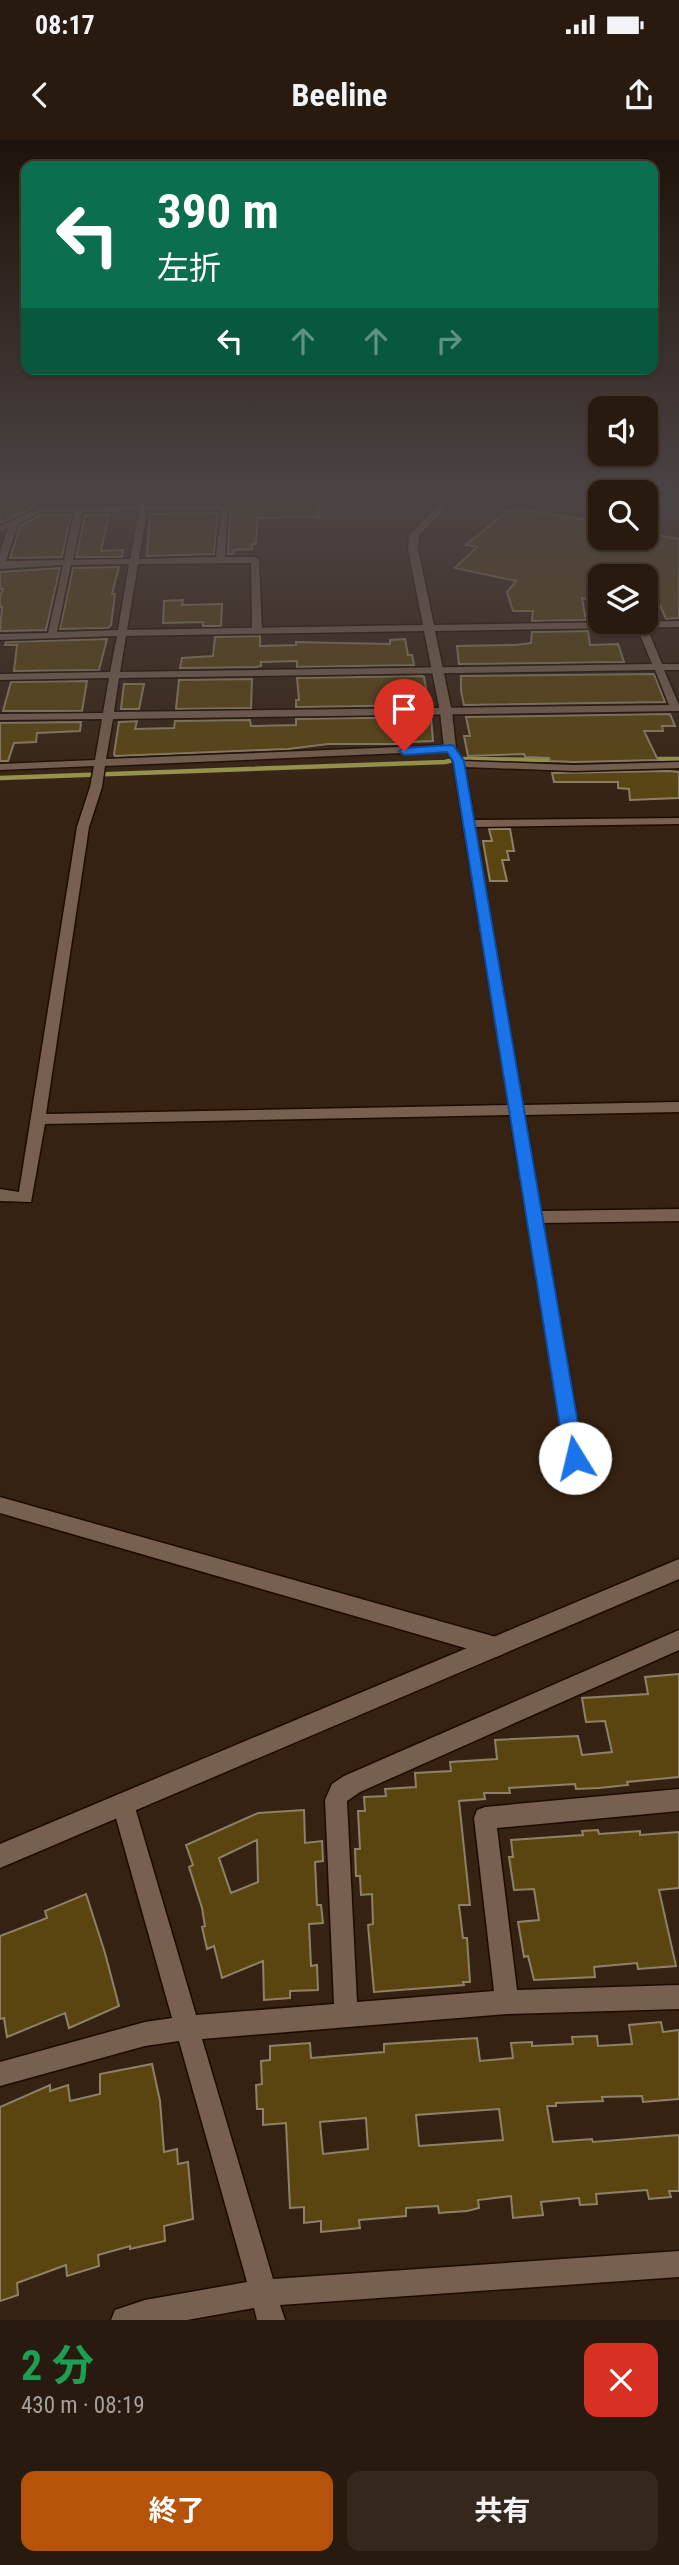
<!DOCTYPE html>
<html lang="ja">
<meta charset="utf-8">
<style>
:root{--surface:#281a0e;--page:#34271c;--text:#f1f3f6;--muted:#a5a19e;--line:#44382e;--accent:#b45309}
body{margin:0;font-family:"Roboto Condensed","Noto Sans JP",sans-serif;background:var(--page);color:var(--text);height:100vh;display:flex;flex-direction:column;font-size:26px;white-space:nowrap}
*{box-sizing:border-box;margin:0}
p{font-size:23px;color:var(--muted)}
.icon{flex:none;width:38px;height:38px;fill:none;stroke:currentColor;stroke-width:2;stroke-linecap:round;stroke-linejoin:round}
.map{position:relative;height:2180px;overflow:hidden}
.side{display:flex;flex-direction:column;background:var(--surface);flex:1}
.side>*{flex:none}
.banner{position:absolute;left:21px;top:21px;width:637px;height:214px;border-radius:14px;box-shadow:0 2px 5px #0004,0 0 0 2px var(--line);background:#0b6e4f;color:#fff;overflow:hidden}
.fabs{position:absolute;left:588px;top:256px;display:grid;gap:14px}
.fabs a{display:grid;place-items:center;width:70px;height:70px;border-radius:14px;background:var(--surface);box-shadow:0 2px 5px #0004,0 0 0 2px var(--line);font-size:35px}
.pin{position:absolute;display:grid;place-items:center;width:60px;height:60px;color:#fff;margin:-72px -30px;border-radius:50% 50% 50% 0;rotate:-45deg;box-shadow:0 0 7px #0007}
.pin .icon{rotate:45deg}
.me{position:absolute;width:77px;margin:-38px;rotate:351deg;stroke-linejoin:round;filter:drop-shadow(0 0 5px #0008)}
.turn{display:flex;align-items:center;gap:24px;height:147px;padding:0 21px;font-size:32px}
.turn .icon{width:91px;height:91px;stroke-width:2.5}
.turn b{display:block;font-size:49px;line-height:60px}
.lanes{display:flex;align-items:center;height:66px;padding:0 21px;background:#0003;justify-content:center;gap:35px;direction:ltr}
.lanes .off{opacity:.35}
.round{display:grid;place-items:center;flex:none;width:74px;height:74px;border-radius:14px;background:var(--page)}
.headline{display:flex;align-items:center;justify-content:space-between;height:119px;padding:0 21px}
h1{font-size:42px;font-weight:700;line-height:52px;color:#1e9e55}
.primary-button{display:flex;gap:14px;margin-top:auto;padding:14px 21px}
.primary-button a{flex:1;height:80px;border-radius:14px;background:var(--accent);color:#fff;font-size:28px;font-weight:700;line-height:80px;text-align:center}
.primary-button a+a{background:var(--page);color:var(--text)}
.status{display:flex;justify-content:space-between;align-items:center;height:49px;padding:0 35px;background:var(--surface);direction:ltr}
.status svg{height:19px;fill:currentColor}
header{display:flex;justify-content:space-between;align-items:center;height:91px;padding:0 21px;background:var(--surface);font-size:32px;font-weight:700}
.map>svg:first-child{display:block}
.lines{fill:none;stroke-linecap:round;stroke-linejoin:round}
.stream{stroke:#9c9b4b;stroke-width:4.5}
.building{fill:#5a4511;stroke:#8d8167;stroke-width:2;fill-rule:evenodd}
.minor-casing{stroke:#1c0b00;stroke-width:3}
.tertiary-casing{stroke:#1c0b00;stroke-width:3}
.minor{fill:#77604f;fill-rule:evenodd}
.tertiary{fill:#77604f;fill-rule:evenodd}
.route{fill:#1a73e8;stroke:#114b97;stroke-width:2}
</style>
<div class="status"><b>08:17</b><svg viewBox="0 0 49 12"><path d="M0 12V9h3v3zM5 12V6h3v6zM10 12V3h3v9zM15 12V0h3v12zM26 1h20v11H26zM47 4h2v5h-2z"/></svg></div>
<header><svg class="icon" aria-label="back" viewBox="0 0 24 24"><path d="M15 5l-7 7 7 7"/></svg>Beeline<svg class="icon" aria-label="share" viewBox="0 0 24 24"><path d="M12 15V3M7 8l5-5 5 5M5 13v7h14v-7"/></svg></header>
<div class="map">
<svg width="679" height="2180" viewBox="0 0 679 2180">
<rect width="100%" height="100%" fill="#362212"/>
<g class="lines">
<!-- stream -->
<path class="stream" d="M649,619H679
M0,638L445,622L458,619L555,620"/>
</g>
<!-- building -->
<path class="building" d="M6,358H37L34,367L0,383V360Z
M187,358H318L319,377L258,378L256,404H252V409L234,410L233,414H228L230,364L151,363V360Z
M518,369L600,382V397H646V393L679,399V478L666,479L657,459L646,463V436H600V462L582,458L586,480L532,481L533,471H513L507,452L516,441L455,428L477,407L466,405L507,371L514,372Z
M218,373L214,414L147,416L150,374Z
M109,374L101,411L123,410L122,417H76L85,375Z
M41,375H71L62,417L10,418L20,386Z
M119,427L112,454H115L111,485L108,488L60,489L73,428Z
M60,428L46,490L0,491L2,467H0V456L3,449H0V432Z
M183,460L182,465L222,464L221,486H203V482L163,483L164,461Z
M588,491L590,505L618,504L624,522L459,524L457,506L515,505L531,503L532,492Z
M260,496V506L296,505V502L390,504V500L405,499L408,515H412L414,525L297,527V521L261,522V526L256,527L180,528L182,518L213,516L215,497Z
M107,499L99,530L14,531L17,505H5L6,502Z
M654,534L665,562L464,565L461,551V536Z
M422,536L424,537L429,565L296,567V560H299L297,538Z
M252,539L251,568L176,569L179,540Z
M87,541L82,571H3L11,542Z
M124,544H144L139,569H121Z
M670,574L675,586H662L663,591H644L658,620L574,622L550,621L549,618L525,617L524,614L468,616L464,596H470L466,577Z
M431,577L433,601L410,602V604H328L288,609L115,616L114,614L119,582L137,581L135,589L174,588L175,581L250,580L251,586L296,585V579Z
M81,582L80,591L37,593L36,602L14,603L8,621H0V583Z
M669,631L679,632V658L630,660L629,649L618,648V642H554L552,633Z
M489,689H510L514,711H507L509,720H502L507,741H490L483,701H492Z
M679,1534V1637L627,1642L628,1645L599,1648L576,1649L575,1644L509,1648L510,1653H484L485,1659L459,1661L470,1765H459L463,1798H467L470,1842H463L464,1845L374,1852L368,1785L373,1784L372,1754L361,1755L360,1736H356L355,1709H360L358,1671H365L364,1657L386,1656L385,1649L416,1647L415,1633L451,1631L450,1622L497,1619L495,1600L578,1596L582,1615L612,1612L605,1581L586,1582L582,1558L648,1554L645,1537Z
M304,1670L305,1703L322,1701L323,1721L315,1722L317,1765H321L323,1783L309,1784L311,1826L317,1825L318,1850L290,1851V1858L264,1860L263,1821L222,1838L214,1806L207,1809L202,1787L205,1786L202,1768L189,1727L193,1725L186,1705L258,1673ZM257,1700L258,1742L231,1753L219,1718Z
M598,1690L599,1694L640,1691V1695L679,1692V1748L659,1750L676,1826L638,1829L637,1823L594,1827L595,1837L534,1840L528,1816L524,1817L518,1782L539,1780L534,1749L514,1750L509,1717H513L511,1700L583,1695L582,1691Z
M86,1754L105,1813L119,1866L69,1888L65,1873L7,1897L4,1878L0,1879V1796L47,1778L45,1771Z
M661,1882L663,1892L679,1890V1959L643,1962L642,1956L602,1957L603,1961L556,1963V1966H547L553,2002L592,1999L593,2002L679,1995V2051H669L671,2057L649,2059L647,2050L596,2054L597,2064L580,2065L579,2058L541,2062L543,2075L513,2078L511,2056L478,2060L479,2068L467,2071L439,2073L438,2066L406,2068V2076L359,2080L360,2088L321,2092V2081L304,2083V2067L290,2068L286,1983L263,1985V1969H257L256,1945L262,1944L261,1921L270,1920V1906L310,1903L311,1918L384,1912V1904L477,1898L480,1921L513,1918L511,1903L532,1902V1906L573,1904L572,1897L597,1896L598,1906L632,1904L629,1885ZM499,1969L503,2000L419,2006L416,1975ZM366,1978L368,2009L323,2014L320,1982Z
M152,1924L160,1961L164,2012L177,2009L178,2024L188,2022L193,2079L164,2086L165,2101L130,2109V2106L98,2115L99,2126L67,2136L66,2125L17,2143L18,2155L0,2161V1967L50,1945V1951L68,1945L70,1961L100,1954V1934Z"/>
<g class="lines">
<!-- minor casing -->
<g class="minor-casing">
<path id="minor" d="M141,358H149L148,366H228L225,417H255L259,420L262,491L257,494L252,491L251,423L138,424L120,532L652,524L636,485L641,482L646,485L662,524H679V530H664L679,565V571L113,579L106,619L450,605L454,606L463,621L574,625L679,622V628L574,631L465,627L474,680L679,678V684L475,687L523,965L679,962V972L525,975L541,1071L679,1069V1081L543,1083L584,1318L581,1324L575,1326L569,1324L566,1318L510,975L45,984L31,1062L0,1061V1049L19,1052L77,687L90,647L94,626L0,630V624L95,620L102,579L0,580V574L103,573L109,538L0,540V534L110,532L117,496L0,500V494L48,493L63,425L0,429V412L8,388L0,392V386L39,368L139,366ZM221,370L216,417L139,419L147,371ZM139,371L130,419L73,420L83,372ZM40,372H74L64,420L6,421L18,384ZM129,424L118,490L57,492L71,425ZM655,530L669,565L114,572L119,538ZM447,611L453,621L509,965L46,974L89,687L102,647L105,626Z
M0,1357L496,1497L503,1500L506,1507L503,1514L496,1517L0,1373Z
M679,1490V1510L360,1652L347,1661L357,1862L494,1851L474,1678L477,1670L485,1667L679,1649V1671L497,1688L517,1850L679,1845V1869L507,1874L202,1899L273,2139L679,2111V2137L280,2165L285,2180H257L254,2168L187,2180H111L115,2170L145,2160L247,2142L179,1901L145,1906L0,1946V1922L145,1882L172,1878L112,1664L115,1656L123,1653L131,1656L134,1664L196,1875L334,1864L325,1660L332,1644L344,1636Z"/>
</g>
<!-- tertiary casing -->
<g class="tertiary-casing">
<path id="tertiary" d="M446,358H455L419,396L418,409L434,485L679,481V487L435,491L452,572L456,608L450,612L444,608L440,572L424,491L122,496L117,493L122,490L423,485L408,409L409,395Z
M679,1419V1439L0,1728V1704Z"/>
</g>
<!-- minor -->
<use href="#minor" class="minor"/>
<!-- tertiary -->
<use href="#tertiary" class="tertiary"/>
</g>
<!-- sky -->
<linearGradient id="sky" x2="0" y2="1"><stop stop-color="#1e130a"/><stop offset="0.54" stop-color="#4c4444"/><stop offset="1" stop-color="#4c4444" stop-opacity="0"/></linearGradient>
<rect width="679" height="663" fill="url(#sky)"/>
<!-- route -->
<path class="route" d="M450,605L454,606L464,621L584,1318L581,1323L575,1326L568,1323L565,1318L453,621L447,612L404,615L399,611L404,608Z"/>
</svg>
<div class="fabs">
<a><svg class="icon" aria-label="sound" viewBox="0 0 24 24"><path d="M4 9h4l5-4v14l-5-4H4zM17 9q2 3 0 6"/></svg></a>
<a><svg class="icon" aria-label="search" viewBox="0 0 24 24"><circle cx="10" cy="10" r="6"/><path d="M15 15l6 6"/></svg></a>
<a><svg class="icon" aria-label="layers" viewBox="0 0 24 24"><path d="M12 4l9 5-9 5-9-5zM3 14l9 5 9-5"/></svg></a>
</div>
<div class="pin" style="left:404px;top:611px;background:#d93025"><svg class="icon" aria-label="arrive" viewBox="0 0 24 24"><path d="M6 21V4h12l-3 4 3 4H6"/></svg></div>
<svg class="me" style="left:575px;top:1318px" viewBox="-20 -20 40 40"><circle r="19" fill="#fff"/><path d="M0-13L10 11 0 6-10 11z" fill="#1a73e8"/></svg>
<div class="banner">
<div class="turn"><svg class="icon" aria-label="left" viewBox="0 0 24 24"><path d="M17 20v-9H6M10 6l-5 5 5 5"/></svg><div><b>390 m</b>左折</div></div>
<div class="lanes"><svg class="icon" aria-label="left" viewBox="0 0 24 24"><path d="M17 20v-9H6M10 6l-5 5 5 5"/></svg><svg class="icon off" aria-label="ahead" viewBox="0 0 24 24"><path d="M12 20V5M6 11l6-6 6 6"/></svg><svg class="icon off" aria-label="ahead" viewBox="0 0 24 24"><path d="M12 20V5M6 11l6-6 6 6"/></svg><svg class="icon off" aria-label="right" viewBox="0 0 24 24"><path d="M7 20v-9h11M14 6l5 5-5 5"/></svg></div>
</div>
</div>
<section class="side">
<div class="headline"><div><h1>2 分</h1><p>430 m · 08:19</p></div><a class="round" style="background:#d93025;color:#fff"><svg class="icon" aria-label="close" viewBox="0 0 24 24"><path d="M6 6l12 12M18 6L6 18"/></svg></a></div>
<div class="primary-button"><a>終了</a><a>共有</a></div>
</section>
